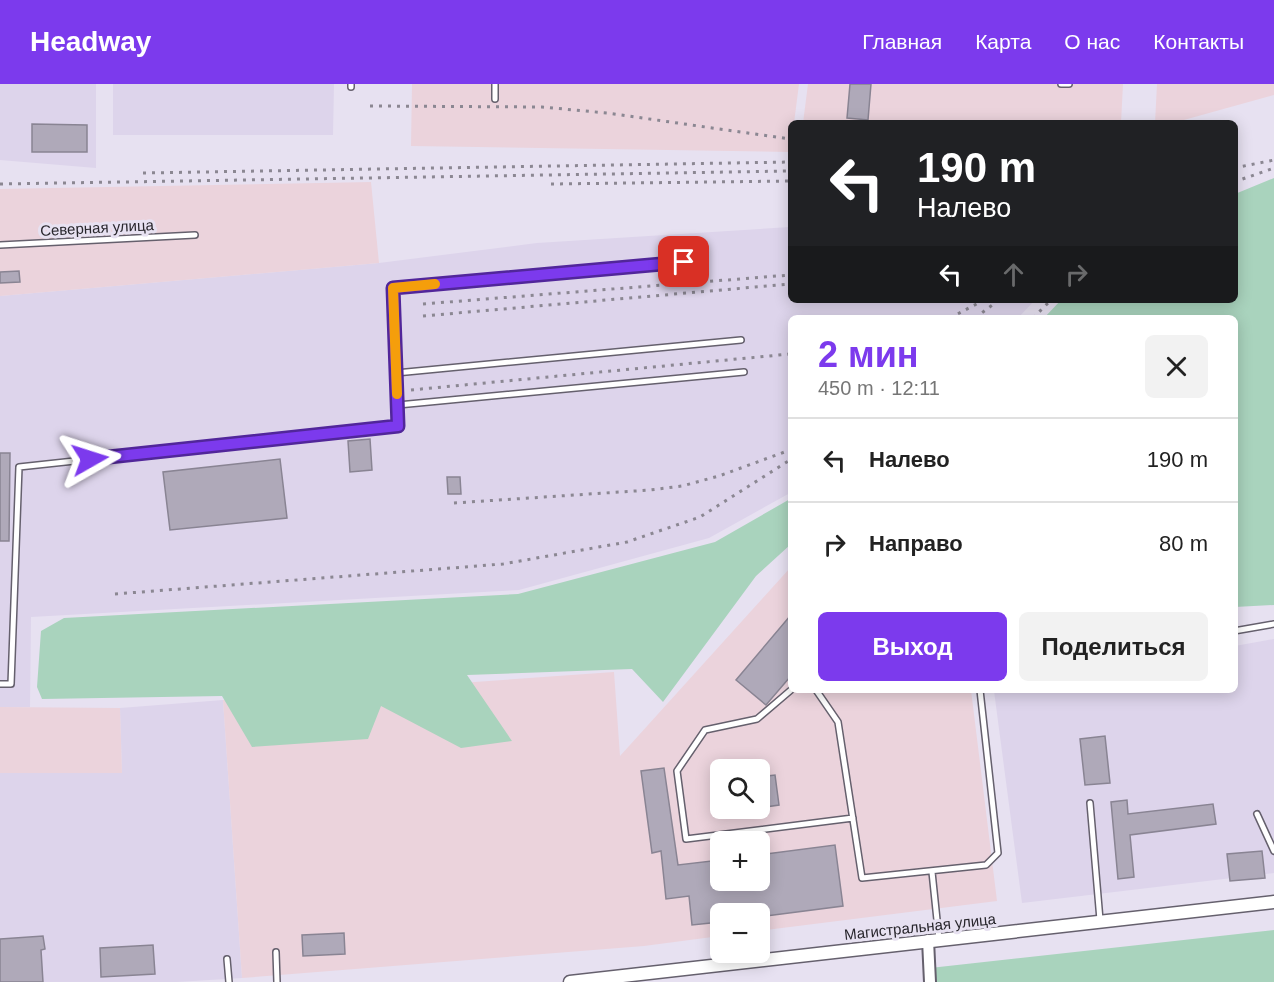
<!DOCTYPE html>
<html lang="ru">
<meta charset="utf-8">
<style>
:root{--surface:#fff;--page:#f2f2f2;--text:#222;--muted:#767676;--line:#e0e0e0;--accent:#7c3aed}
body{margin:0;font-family:Helvetica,sans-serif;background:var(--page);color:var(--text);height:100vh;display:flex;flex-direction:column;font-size:22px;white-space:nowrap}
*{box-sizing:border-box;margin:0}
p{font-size:20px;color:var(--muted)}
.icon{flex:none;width:33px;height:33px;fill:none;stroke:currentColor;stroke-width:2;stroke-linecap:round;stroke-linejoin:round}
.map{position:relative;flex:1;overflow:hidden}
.drawer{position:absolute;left:788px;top:231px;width:450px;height:378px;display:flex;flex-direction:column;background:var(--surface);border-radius:9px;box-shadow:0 3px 15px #0003}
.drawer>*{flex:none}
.banner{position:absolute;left:788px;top:36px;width:450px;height:183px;border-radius:9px;box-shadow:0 3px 15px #0003;background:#202124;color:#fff;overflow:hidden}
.fabs{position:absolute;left:710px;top:675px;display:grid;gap:12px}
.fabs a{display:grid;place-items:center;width:60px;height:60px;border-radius:9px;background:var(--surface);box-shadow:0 3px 15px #0003;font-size:30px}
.pin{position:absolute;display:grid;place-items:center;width:51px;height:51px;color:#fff;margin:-26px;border-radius:12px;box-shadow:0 3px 9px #0006}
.me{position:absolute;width:66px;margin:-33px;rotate:84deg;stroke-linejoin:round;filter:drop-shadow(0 0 4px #0008)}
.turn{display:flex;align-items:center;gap:21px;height:126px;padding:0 30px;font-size:27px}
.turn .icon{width:78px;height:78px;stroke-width:2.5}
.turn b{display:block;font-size:42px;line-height:51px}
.lanes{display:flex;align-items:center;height:57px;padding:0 30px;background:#0003;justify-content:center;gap:30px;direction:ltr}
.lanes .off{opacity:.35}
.round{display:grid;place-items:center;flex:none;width:63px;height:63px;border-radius:9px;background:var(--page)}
.overview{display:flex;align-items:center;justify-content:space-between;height:102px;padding:0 30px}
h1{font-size:36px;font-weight:700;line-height:45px;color:var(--accent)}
.action{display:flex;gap:12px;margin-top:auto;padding:12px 30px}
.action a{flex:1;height:69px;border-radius:9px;background:var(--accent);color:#fff;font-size:24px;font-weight:700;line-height:69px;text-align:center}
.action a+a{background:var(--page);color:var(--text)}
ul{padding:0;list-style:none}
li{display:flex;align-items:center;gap:18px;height:84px;padding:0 30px;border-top:2px solid var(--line)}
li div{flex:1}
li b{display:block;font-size:22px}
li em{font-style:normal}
header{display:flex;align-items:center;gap:36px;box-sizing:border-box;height:84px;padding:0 30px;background:var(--accent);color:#fff}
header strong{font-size:28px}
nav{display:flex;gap:33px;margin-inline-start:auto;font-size:21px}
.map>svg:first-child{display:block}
.built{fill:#ddd4eb}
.industrial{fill:#ebd3dc;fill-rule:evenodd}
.green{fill:#a9d3bd}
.building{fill:#afa9b9;stroke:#898493;stroke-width:1.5}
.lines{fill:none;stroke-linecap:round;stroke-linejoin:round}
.service-casing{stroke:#65606d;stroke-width:8}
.minor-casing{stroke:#65606d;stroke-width:14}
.tertiary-casing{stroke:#65606d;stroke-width:15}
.service{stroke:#fff;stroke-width:5}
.minor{stroke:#fff;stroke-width:10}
.tertiary{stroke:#fff;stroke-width:12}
.rail{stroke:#8b8792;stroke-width:3;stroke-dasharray:3 6;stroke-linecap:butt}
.route-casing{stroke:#51269a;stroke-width:15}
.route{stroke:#7c3aed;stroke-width:10}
.slow{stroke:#f59e0b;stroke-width:10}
.labels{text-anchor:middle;stroke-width:6;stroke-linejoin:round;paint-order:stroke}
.street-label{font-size:15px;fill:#28262c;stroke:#e7e1f1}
</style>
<header>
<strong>Headway</strong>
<nav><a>Главная</a><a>Карта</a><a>О нас</a><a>Контакты</a></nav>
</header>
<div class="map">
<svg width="1274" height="898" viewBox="0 0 1274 898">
<rect width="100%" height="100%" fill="#e7e1f1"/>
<!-- built -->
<path class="built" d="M0,0H96V84L0,76Z
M113,0H334L333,51H113Z
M790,143V216H1035L1018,234H790V409L709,454L519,506L31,533L30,623H0V212L379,179L537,159Z
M1274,555V789L1022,819L994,607L1234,606L1235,562Z
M223,616L242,894L177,898H0V689H122L120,624Z"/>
<!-- industrial -->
<path class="industrial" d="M412,0H799L794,39H790V68L411,62Z
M808,0H1123L1121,39H803Z
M1157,0H1274V11L1173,39H1155Z
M371,98L379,179L0,212V105Z
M790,484V606H971L997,817L759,847V830H720V852L644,862L242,894L223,616L614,588L620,672ZM720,686H759V724H720ZM720,758H759V796H720Z
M0,623L120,624L122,689H0Z"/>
<!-- green -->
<path class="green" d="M1274,94V521L1235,523L1234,234H1044L1061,216H1234L1235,110Z
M790,415V461L756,492L663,618L632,585L467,591L512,657L461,664L381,622L368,655L252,663L222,612L42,615L37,603L41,547L64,534L518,510L715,458Z
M1274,846V898H930V884Z"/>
<!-- building -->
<path class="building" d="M850,0H871L868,36L847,34Z
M32,40L87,41V68H32Z
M19,187L20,198L0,199V188Z
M370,355L372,386L350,388L348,357Z
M0,369H10L9,457H0Z
M280,375L287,434L170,446L163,388Z
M447,393H460L461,410H448Z
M790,532V593L766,621L736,596Z
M1105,652L1110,699L1085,701L1080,655Z
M664,684L678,781L720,776V796H759V771L835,761L843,822L759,833V830H720V838L692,841L689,812L666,815L661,767L652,769L641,687Z
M775,691L779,721L759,724V693Z
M1127,716L1128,730L1213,720L1216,740L1130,751L1134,793L1118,795L1111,718Z
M1262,767L1265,794L1230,797L1227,770Z
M344,849L345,870L303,872L302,851Z
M43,852L45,865L41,866L43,898H0V855Z
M153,861L155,890L101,893L100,864Z"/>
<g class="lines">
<!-- service casing -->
<g class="service-casing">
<path id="service" d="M1061,0H1069
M351,3V0
M495,15V0
M0,161L195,151
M396,289L741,256
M398,321L744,288
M1234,547L1274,540
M0,600H11L19,383L398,342L393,204L684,178
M791,606L757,635L705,646L677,687L686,755L853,734
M816,606L838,638L862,794L986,781L998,769L980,606
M1090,719L1100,836
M1257,730L1274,767
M932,788L939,855
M276,868L277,898
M227,875L229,898"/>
</g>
<!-- minor casing -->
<g class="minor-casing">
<path id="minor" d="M928,856L930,898"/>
</g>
<!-- tertiary casing -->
<g class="tertiary-casing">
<path id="tertiary" d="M570,898L1274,818"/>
</g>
<!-- service -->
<use href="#service" class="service"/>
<!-- minor -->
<use href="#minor" class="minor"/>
<!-- tertiary -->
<use href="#tertiary" class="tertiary"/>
<!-- rail -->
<path class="rail" d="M370,22L542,23L607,29L790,55
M1234,84L1274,76
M143,89L790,78
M1234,98L1274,84
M0,100L790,87
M551,100L790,97
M423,220L790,191
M423,232L790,200
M950,234L984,216
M975,234L999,216
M1033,234L1051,216
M411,306L790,270
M454,419L650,406L682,402L719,392L790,366
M115,510L503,480L627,458L700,433L790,376"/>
</g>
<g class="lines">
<!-- route casing -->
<g class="route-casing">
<path id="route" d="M90,375L398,342L393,204L684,178"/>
</g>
<!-- route -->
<use href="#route" class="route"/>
<!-- slow -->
<path class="slow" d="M397,310L393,204L435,200"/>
</g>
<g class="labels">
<!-- street labels -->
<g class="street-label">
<text transform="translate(97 144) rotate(-3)" y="5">Северная улица</text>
<text transform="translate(920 843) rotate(-6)" y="5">Магистральная улица</text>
</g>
</g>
</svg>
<div class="fabs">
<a><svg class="icon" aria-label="search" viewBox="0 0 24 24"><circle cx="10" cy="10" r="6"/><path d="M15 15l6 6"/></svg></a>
<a>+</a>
<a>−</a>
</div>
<div class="pin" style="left:684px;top:178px;background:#d93025"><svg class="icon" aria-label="arrive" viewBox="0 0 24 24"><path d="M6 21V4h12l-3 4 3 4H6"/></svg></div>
<svg class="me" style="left:90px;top:375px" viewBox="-20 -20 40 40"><path d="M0-17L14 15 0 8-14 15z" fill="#7c3aed" stroke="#fff" stroke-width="4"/></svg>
<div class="banner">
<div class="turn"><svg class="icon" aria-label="left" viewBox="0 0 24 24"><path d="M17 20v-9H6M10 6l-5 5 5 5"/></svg><div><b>190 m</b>Налево</div></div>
<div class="lanes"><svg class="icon" aria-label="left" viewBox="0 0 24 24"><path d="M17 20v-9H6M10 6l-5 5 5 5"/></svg><svg class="icon off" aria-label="ahead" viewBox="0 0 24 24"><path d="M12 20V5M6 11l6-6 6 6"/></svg><svg class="icon off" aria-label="right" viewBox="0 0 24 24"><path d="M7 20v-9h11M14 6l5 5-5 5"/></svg></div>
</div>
<section class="drawer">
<div class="overview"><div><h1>2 мин</h1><p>450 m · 12:11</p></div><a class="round"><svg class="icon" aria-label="close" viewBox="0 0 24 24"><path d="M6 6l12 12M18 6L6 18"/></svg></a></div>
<ul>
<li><svg class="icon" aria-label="left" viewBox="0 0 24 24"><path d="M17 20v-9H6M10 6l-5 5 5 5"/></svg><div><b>Налево</b></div><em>190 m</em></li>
<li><svg class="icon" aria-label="right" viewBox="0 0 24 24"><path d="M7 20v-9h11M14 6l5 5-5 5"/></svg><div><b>Направо</b></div><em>80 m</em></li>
</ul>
<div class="action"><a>Выход</a><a>Поделиться</a></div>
</section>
</div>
